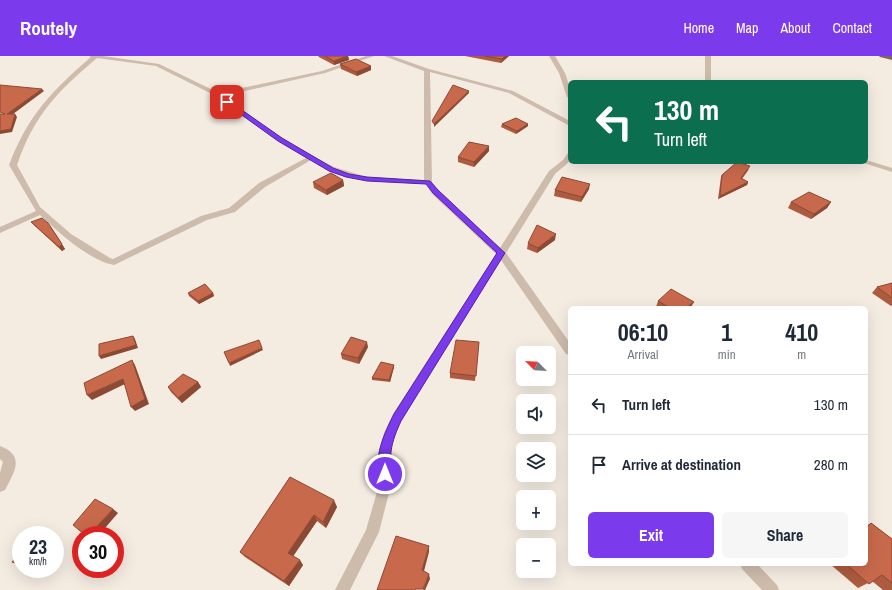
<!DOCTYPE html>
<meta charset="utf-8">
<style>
:root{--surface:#fff;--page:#f6f6f7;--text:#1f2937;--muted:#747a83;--line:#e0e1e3;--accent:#7c3aed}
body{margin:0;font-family:"Archivo Narrow",sans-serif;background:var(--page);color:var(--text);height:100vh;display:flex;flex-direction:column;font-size:15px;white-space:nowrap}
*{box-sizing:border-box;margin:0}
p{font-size:13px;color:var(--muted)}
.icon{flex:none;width:22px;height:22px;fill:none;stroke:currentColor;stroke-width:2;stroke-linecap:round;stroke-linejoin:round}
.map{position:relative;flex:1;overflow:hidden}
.sheet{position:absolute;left:568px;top:250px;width:300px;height:260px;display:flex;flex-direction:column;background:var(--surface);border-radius:6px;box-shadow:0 4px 16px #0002}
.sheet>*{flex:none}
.guide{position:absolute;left:568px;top:24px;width:300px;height:84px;border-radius:6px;box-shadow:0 4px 16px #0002;background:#0b6e4f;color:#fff;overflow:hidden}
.needle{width:26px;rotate:294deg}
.fabs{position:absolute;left:516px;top:290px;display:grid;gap:8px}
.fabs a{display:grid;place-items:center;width:40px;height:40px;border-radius:6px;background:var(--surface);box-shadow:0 4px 16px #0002;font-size:20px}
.speed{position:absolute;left:12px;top:470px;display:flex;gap:8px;font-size:20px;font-weight:700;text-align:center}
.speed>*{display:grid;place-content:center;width:52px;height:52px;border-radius:50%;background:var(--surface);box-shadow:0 4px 16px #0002;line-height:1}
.speed small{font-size:10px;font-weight:400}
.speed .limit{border:6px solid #d22;background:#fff;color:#111}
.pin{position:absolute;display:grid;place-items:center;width:34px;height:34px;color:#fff;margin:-17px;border-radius:8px;box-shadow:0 2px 6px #0006}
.me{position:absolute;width:44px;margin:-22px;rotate:0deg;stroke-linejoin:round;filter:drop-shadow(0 0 3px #0008)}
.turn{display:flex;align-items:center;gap:14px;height:84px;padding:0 20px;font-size:18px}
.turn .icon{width:52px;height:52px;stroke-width:2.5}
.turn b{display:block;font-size:28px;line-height:34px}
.eta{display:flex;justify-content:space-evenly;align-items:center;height:68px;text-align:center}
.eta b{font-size:24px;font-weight:700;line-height:28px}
.button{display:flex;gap:8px;margin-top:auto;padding:8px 20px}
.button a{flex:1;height:46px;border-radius:6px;background:var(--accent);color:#fff;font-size:16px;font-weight:700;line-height:46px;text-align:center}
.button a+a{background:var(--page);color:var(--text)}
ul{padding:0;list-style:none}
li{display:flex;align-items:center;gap:12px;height:60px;padding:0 20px;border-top:1px solid var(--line)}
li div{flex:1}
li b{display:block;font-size:15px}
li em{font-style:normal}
header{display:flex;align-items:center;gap:24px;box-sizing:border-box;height:56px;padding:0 20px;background:var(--accent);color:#fff}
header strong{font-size:19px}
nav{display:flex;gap:22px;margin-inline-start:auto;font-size:14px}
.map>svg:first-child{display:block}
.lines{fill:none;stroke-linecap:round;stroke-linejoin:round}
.minor{fill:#cdbbac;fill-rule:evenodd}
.major{fill:#7d675c;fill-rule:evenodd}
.wall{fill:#ac5a40}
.shaded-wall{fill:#8c4a34}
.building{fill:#c8694b;stroke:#8c4a34}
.route{fill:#7c3aed;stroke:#51269a}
</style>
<header>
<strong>Routely</strong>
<nav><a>Home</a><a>Map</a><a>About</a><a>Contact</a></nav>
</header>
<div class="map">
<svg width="892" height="534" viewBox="0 0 892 534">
<rect width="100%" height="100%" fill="#f4ebe1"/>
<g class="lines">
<!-- minor -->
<path class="minor" d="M89,0H103L159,8L219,37L322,15L366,0H374L325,17L223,40L282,83L334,111L367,121L424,124V15L384,0H392L429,13L513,35L570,65V70L568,69L509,37L430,16L432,126L438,134L500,192L549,115L563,104L568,97L570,96V105L555,118L506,197L570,287V299L566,298L501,204L401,365L396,377L391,395V429L379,476L350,534H335L366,474L379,429V395L384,377L393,358L496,198L432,138L426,128C381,126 351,127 311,104L265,131L235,156L207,164L114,209C90,205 58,176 40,159L0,177V171L36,155L9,109C28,59 52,35 91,1ZM97,2L156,10L216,40L278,85L306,102L259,127L229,152L201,160L113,203L110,202L71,178L40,151L17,109C34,59 57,36 97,2Z
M549,0H555L565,17L570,32V43L567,41L559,17Z
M705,0H711V26H705Z
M866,104L892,112V116L864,107L862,106H866Z
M0,390C26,400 14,416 5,434L0,436V417L3,406L0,403Z
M740,508H757L777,529L779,534H762L742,513Z"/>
<!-- major -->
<path class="major" d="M879,0H892V4L880,1Z"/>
</g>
<!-- wall -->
<path class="wall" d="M318,0H348L349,4L334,9L319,1Z
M465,0H509L501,7Z
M340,8L371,10V14L357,20L341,13Z
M502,68H528V70L516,78L501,71Z
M489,95L474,111L458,106V101Z
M749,113L742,123L748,126L747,129L718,143L721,121L722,119Z
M343,124L344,130L327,139L314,132L313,126Z
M589,133L581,146L554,140L555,134Z
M791,146H831L827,152L811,163L788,152Z
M31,166L51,171L65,193L62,195L35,170Z
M555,184L537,197L527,193L528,187Z
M892,227V249L891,250L872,237L877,231Z
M188,237H213L214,240L199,248L189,240Z
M658,245L694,246L690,252H657L656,251Z
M479,286L475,325L450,322V317Z
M368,291L359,308L342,303L341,298Z
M394,311L390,326L372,324V322Z
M198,326L201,331L182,347L171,336L168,331Z
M290,421L337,451L326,472L317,465L293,500L303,509L289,530L245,501L240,496Z
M871,467L892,483V534H883L872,525L858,532L830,508H866V470Z
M29,513H46L42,518Z"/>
<!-- shaded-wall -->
<path class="shaded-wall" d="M348,0L349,4L334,9V5Z
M505,0H509L501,7L502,3Z
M371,10V14L357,20L356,16Z
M42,33L44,35L9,61L7,58Z
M469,35V37L434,71V68Z
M15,58L17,61L12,76L0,78V75Z
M528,68V70L516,78L517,75Z
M489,90V95L474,111V106Z
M343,124L344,130L327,139L326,134Z
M748,126L747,129L718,143L720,140Z
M590,128L589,133L581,146L582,141Z
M831,146L827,152L811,163L814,158Z
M48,167L65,193L62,195L59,191Z
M556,178L555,184L537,197L538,192Z
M213,237L214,240L199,248L198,245Z
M694,246L690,252H686Z
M133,280L135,283L138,292L101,303L99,300Z
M367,286L368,291L359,308L358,302Z
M262,292L263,294L230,310L229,307Z
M132,304L135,309L149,348L135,355L131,351Z
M394,309V311L390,326L389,324Z
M123,323L127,327L92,344L87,339Z
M198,326L201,331L182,347L178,342Z
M334,444L337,451L326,472L323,466Z
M113,453L118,457L99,479H89Z
M314,459L317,465L292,502L288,497Z
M429,490V496L423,519L422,514Z
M55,495L58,497L55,500Z
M300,504L303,509L289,530L284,525Z
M36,513H46L42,518L35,514Z
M429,518L430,523L425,534H423Z"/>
<!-- building -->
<path class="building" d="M325,0H348L334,5Z
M485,0H505L502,3Z
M356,3L371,10L356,16L340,8Z
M0,29L42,33L7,58H15L11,73L0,75V58H5L0,56Z
M453,29L469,35L434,68L432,65Z
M516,62L528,68L517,75L502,68Z
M469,86L489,90L474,106L458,101Z
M737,106L750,110L741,122L748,126L720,140L722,119Z
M331,117L343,124L326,134L313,126Z
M562,121L590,128L582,141L555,134Z
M809,136L831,146L814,158L791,146Z
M42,162L48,167L62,188L59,191L31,166Z
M537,169L556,178L538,192L528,187Z
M892,227V242L877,231Z
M205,228L213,237L198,245L188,237Z
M671,233L694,246L686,252H670L658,245Z
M133,280L136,289L99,300V288Z
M351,281L367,286L358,302L341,298Z
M259,284L262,292L229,307L224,296Z
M456,284L479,286L476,320L450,317Z
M132,304L145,343L131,351L123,323L87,339L84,327Z
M381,306L394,309L389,324L372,322Z
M183,318L198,326L178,342L168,331Z
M290,421L334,444L323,466L314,459L288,497L300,504L284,525L240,496Z
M95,443L113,453L89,479H85L73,469Z
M871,467L892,483V527L882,519L869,528L846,508H866V472Z
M396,480L429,490L422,514L429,518L423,533H415V534H377Z
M21,496V509L12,506Z"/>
<!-- route -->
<path class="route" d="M225,45H229L282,82L333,112L349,118L367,121L430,125L438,134L505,197L401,365C397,374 392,385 391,396C390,404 393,413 389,422L385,423L381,422C372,403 385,376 394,358L497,197L433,137L426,128L367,125L346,121L329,115L278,85L225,47Z"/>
</svg>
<div class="fabs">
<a><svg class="needle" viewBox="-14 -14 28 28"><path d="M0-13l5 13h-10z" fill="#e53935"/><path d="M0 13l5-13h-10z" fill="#747a83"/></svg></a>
<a><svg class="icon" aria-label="sound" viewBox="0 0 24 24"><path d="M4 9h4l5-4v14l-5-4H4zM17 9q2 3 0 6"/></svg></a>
<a><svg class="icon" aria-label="layers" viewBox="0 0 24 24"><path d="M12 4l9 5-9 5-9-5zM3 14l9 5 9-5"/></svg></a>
<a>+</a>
<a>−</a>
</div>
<div class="speed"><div>23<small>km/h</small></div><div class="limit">30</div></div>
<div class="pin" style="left:227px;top:46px;background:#d93025"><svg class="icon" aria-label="arrive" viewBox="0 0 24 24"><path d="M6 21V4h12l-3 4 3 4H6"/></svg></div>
<svg class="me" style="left:385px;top:418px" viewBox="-20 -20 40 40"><circle r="17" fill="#7c3aed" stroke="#fff" stroke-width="3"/><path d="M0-11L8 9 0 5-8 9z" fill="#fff"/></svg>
<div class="guide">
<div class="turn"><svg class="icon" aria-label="left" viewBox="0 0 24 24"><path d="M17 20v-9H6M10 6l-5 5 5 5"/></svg><div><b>130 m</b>Turn left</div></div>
</div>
<section class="sheet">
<div class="eta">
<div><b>06:10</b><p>Arrival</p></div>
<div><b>1</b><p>min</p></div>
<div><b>410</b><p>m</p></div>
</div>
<ul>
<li><svg class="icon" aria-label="left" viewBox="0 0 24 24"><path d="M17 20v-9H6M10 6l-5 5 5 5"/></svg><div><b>Turn left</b></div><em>130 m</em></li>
<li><svg class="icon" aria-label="arrive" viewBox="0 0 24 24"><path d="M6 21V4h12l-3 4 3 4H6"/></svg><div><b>Arrive at destination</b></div><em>280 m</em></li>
</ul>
<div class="button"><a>Exit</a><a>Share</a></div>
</section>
</div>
